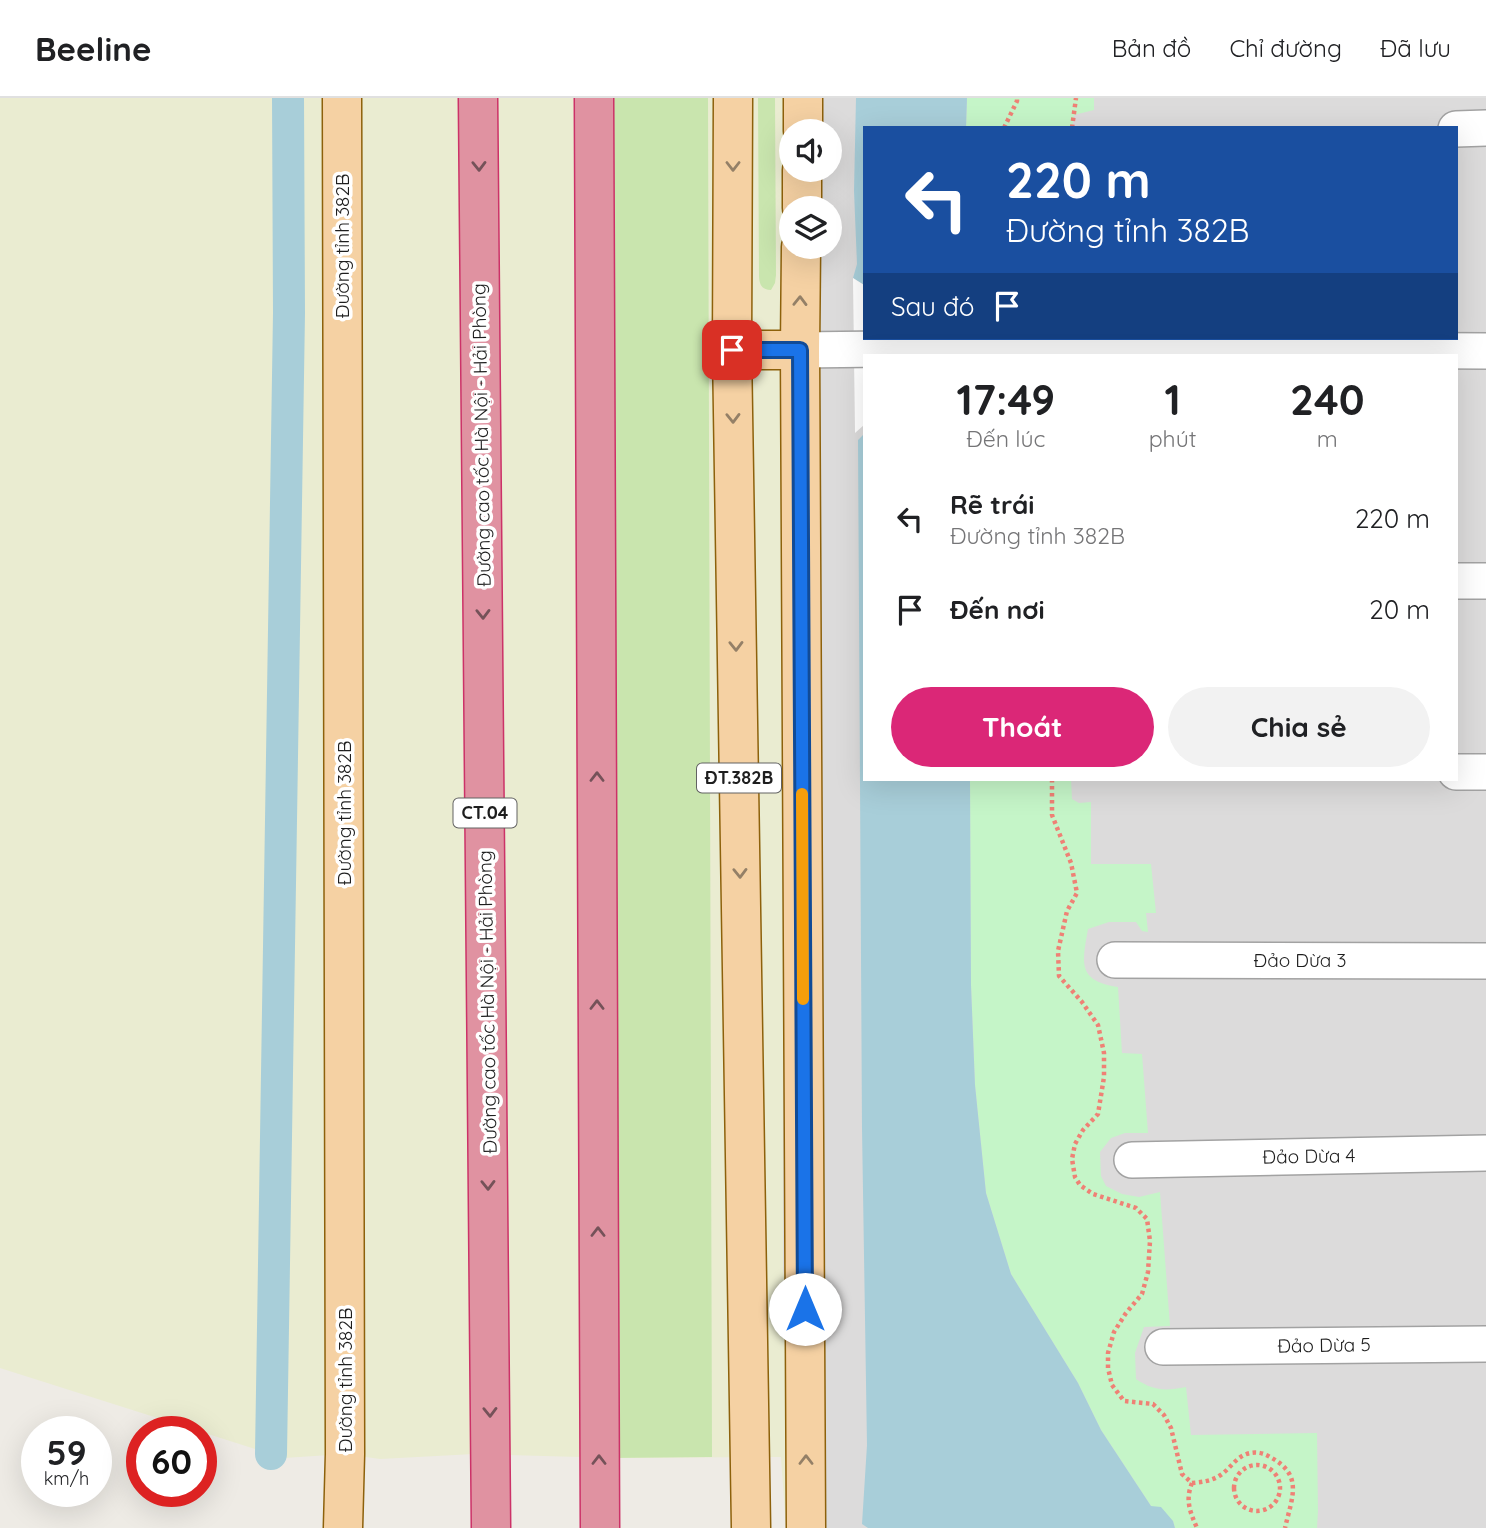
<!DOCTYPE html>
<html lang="vi">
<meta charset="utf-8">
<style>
:root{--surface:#fff;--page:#f2f2f2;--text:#202124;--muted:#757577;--line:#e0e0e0;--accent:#db2777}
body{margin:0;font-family:Quicksand,sans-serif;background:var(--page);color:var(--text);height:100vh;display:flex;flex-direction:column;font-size:26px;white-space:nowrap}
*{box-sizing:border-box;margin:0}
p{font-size:23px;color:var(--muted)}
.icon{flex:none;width:38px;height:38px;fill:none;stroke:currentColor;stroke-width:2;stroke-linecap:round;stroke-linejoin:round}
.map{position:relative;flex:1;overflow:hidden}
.sheet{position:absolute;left:863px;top:256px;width:595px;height:427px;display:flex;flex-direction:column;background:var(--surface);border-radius:0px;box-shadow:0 7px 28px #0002}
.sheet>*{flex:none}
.guide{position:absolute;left:863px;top:28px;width:595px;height:214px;border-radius:0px;box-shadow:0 7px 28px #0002;background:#1a4fa0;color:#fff;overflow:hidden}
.controls{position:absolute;left:779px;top:21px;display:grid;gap:14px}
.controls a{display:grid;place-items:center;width:63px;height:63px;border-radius:50%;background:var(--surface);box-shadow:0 7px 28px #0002;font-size:35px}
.speed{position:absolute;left:21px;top:1318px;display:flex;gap:14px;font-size:35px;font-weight:700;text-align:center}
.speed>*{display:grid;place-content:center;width:91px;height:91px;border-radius:50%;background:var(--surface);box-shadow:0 7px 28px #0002;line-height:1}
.speed small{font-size:18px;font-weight:400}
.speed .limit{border:10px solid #d22;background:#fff;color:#111}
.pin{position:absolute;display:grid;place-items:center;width:60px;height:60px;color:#fff;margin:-30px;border-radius:14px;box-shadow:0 4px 10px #0006}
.me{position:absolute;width:77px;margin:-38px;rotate:0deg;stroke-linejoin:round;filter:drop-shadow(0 0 5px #0008)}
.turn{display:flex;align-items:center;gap:24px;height:147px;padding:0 28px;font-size:32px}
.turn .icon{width:91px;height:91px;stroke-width:2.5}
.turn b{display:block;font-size:49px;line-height:60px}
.then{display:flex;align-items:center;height:66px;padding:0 28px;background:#0003;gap:14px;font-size:26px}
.eta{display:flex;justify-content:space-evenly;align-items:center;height:119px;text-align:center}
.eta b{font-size:42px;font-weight:800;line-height:49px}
.primary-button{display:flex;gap:14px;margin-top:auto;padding:14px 28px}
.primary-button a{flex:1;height:80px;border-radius:42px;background:var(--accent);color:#fff;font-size:28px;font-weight:800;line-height:80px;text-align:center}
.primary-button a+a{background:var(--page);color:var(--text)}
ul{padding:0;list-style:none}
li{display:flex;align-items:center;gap:21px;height:91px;padding:0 28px}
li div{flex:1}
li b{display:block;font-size:26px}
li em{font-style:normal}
header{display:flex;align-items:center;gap:42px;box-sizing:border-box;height:98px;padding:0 35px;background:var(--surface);border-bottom:2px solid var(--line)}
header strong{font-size:33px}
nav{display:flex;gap:38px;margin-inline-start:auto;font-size:24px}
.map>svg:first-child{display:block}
.residential{fill:#dcdbdb;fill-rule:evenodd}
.farmland{fill:#eaecd1}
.grass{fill:#c9e5ae}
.park{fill:#c5f5c8}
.water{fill:#a8ced9}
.pier{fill:#fff}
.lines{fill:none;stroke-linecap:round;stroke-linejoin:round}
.canal{stroke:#a8ced9;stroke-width:32}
.minor-casing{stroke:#a2a2a2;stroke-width:38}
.major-casing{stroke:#8d610b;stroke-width:41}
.highway-casing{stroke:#cc3268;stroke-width:41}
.path{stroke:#ef8175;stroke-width:4.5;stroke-dasharray:3.5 3.5;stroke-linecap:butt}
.minor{stroke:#fff;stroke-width:35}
.major{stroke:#f5d1a3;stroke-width:38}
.highway{stroke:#e092a1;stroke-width:38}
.oneway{stroke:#755259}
.oneway2{stroke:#948067}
.route-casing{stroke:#114b97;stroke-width:18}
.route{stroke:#1a73e8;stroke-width:12}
.slow{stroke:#f59e0b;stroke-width:12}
.labels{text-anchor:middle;stroke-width:7;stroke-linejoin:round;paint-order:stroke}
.shield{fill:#fff;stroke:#626262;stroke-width:2}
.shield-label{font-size:18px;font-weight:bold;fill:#1e1e1e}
.street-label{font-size:19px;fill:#1e1e1e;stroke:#fff}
</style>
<header>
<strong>Beeline</strong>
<nav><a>Bản đồ</a><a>Chỉ đường</a><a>Đã lưu</a></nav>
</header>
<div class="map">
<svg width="1486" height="1430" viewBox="0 0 1486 1430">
<rect width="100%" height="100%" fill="#eeebe5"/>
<!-- residential -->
<path class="residential" d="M784,0H1486V1430H818L783,1172ZM864,30H1456V240H864ZM791,33H830V72H791ZM791,110H830V149H791ZM864,257H1456V681H864Z"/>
<!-- farmland -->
<path class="farmland" d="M0,0H784L783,1172L818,1430H786L781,1359L616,1360L474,1356L380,1361L345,1356L284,1360L0,1270Z"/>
<!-- grass -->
<path class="grass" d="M601,0H708L712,1359L608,1360Z
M758,0H775L776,177L775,185L771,192C761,192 759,185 759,177Z"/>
<!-- park -->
<path class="park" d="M967,0H1094V12L1074,17L1072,30H966Z
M970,681H1071L1072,701L1079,705L1091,704V766H1151L1156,815H1146L1148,834L1142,833L1136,824H1109L1088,831C1082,865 1077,883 1118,889L1122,955L1142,956L1148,1035H1125L1111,1040L1100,1054L1101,1078L1106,1088L1122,1096L1139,1099L1160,1094L1170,1228L1144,1229L1135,1255L1136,1281C1154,1293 1165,1293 1186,1289L1191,1337L1317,1335L1318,1413L1317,1430H1175L1173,1423L1151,1408L1101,1332L1078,1285L1011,1176L986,1095L975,987L971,887Z"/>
<!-- water -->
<path class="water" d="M856,0H967L966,30H864V187L853,180L857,166L854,93Z
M864,336V681H970L971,887L975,987L986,1095L1011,1176L1078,1285L1101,1332L1151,1408L1161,1409L1173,1423L1175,1430H868L862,1426L867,1347L862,1030L858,342Z"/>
<!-- pier -->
<path class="pier" d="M853,180L864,187V327L855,335Z"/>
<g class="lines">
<!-- canal -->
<path class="canal" d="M271,1356L289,215L288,0"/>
<!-- minor casing -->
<g class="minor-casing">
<path id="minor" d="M1456,31L1486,30
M800,252L966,250L1486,253
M1456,483H1486
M1456,674H1486
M1115,862L1486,863
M1132,1062L1486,1055
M1163,1249L1486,1246"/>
</g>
<!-- major casing -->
<g class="major-casing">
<path id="major" d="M342,0L345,1356L343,1430
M733,0L732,252L751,1430
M803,33V0
M802,110V72
M801,149L800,252L806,1430
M732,252H800"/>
</g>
<!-- highway casing -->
<g class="highway-casing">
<path id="highway" d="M478,0L491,1430
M594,0L600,1430"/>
</g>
<!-- path -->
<path class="path" d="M1004,30L1017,3V0
M1072,30L1076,0
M1052,681V717L1071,765L1077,795L1067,813L1058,853L1059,878L1082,904L1098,927L1104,955V979L1098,1016L1083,1032L1075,1046L1072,1061L1075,1079L1080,1087L1093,1096L1136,1110L1147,1121L1150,1143L1148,1174L1142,1196L1126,1215L1114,1234L1108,1255V1270L1112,1287L1124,1303L1153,1306L1164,1317L1171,1330L1182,1376L1192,1385C1202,1384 1211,1383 1219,1378C1228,1373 1234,1362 1244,1357C1253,1353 1262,1354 1270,1359C1304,1377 1292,1399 1285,1430
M1234 1390a23 23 0 1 1 46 0a23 23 0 1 1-46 0Z
M1192,1385C1185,1402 1190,1414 1197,1430"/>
<!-- minor -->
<use href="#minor" class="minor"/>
<!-- major -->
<use href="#major" class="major"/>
<!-- highway -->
<use href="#highway" class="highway"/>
</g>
<!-- one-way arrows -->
<defs><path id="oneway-chevron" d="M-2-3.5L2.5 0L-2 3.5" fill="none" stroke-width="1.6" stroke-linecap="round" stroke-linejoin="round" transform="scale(1.75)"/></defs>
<g class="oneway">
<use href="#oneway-chevron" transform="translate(479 68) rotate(89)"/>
<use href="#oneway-chevron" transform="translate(483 516) rotate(89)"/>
<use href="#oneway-chevron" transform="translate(597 679) rotate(-90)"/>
<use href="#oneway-chevron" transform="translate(597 907) rotate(-90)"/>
<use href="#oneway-chevron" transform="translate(488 1087) rotate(89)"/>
<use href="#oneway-chevron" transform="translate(598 1134) rotate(-90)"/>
<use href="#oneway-chevron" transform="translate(490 1314) rotate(89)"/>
<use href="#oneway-chevron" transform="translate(599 1362) rotate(-90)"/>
</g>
<g class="oneway2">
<use href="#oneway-chevron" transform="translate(733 68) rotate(90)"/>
<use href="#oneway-chevron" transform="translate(800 203) rotate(-89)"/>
<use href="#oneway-chevron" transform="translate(733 320) rotate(89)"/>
<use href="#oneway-chevron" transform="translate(736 548) rotate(89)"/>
<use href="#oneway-chevron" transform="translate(740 775) rotate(89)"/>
<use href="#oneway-chevron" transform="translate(806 1362) rotate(-90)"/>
</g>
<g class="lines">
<!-- route casing -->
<g class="route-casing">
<path id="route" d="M732,252H800L805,1211"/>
</g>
<!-- route -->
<use href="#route" class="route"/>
<!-- slow -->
<path class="slow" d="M802,696L803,901"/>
</g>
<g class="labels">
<!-- shield labels -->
<g class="shield">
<rect x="697" y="665.5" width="84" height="29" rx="5"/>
<rect x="453.5" y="700.5" width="63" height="29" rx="5"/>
</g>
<g class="shield-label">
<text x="739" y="686">ĐT.382B</text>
<text x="485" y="721">CT.04</text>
</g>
<!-- street labels -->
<g class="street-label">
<text transform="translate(342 148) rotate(-90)" y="7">Đường tỉnh 382B</text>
<text transform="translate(481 337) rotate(-91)" y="7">Đường cao tốc Hà Nội - Hải Phòng</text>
<text transform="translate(344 715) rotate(-90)" y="7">Đường tỉnh 382B</text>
<text x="1300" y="869">Đảo Dừa 3</text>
<text transform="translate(487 904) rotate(-91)" y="7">Đường cao tốc Hà Nội - Hải Phòng</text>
<text transform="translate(1309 1058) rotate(-1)" y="7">Đảo Dừa 4</text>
<text transform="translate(1324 1247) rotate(-1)" y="7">Đảo Dừa 5</text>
<text transform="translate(345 1282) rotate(-90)" y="7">Đường tỉnh 382B</text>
</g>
</g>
</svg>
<div class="controls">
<a><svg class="icon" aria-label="sound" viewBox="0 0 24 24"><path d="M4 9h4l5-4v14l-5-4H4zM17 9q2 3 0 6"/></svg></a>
<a><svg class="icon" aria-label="layers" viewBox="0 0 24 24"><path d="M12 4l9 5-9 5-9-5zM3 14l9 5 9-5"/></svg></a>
</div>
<div class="speed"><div>59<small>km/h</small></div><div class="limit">60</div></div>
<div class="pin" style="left:732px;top:252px;background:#d93025"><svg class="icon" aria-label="arrive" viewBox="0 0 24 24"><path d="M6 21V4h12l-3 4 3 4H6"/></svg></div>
<svg class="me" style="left:805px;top:1211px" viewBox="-20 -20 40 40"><circle r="19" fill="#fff"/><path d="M0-13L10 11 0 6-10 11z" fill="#1a73e8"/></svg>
<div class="guide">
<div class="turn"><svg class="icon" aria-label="left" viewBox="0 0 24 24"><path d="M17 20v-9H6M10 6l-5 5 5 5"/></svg><div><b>220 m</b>Đường tỉnh 382B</div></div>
<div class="then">Sau đó<svg class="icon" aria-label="arrive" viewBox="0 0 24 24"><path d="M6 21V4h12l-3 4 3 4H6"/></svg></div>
</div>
<section class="sheet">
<div class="eta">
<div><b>17:49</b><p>Đến lúc</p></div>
<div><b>1</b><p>phút</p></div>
<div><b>240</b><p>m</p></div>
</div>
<ul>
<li><svg class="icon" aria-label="left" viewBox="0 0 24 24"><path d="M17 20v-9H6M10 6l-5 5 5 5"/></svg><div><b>Rẽ trái</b><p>Đường tỉnh 382B</p></div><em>220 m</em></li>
<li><svg class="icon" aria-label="arrive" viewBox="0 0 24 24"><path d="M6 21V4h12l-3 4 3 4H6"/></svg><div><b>Đến nơi</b></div><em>20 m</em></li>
</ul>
<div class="primary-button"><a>Thoát</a><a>Chia sẻ</a></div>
</section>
</div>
